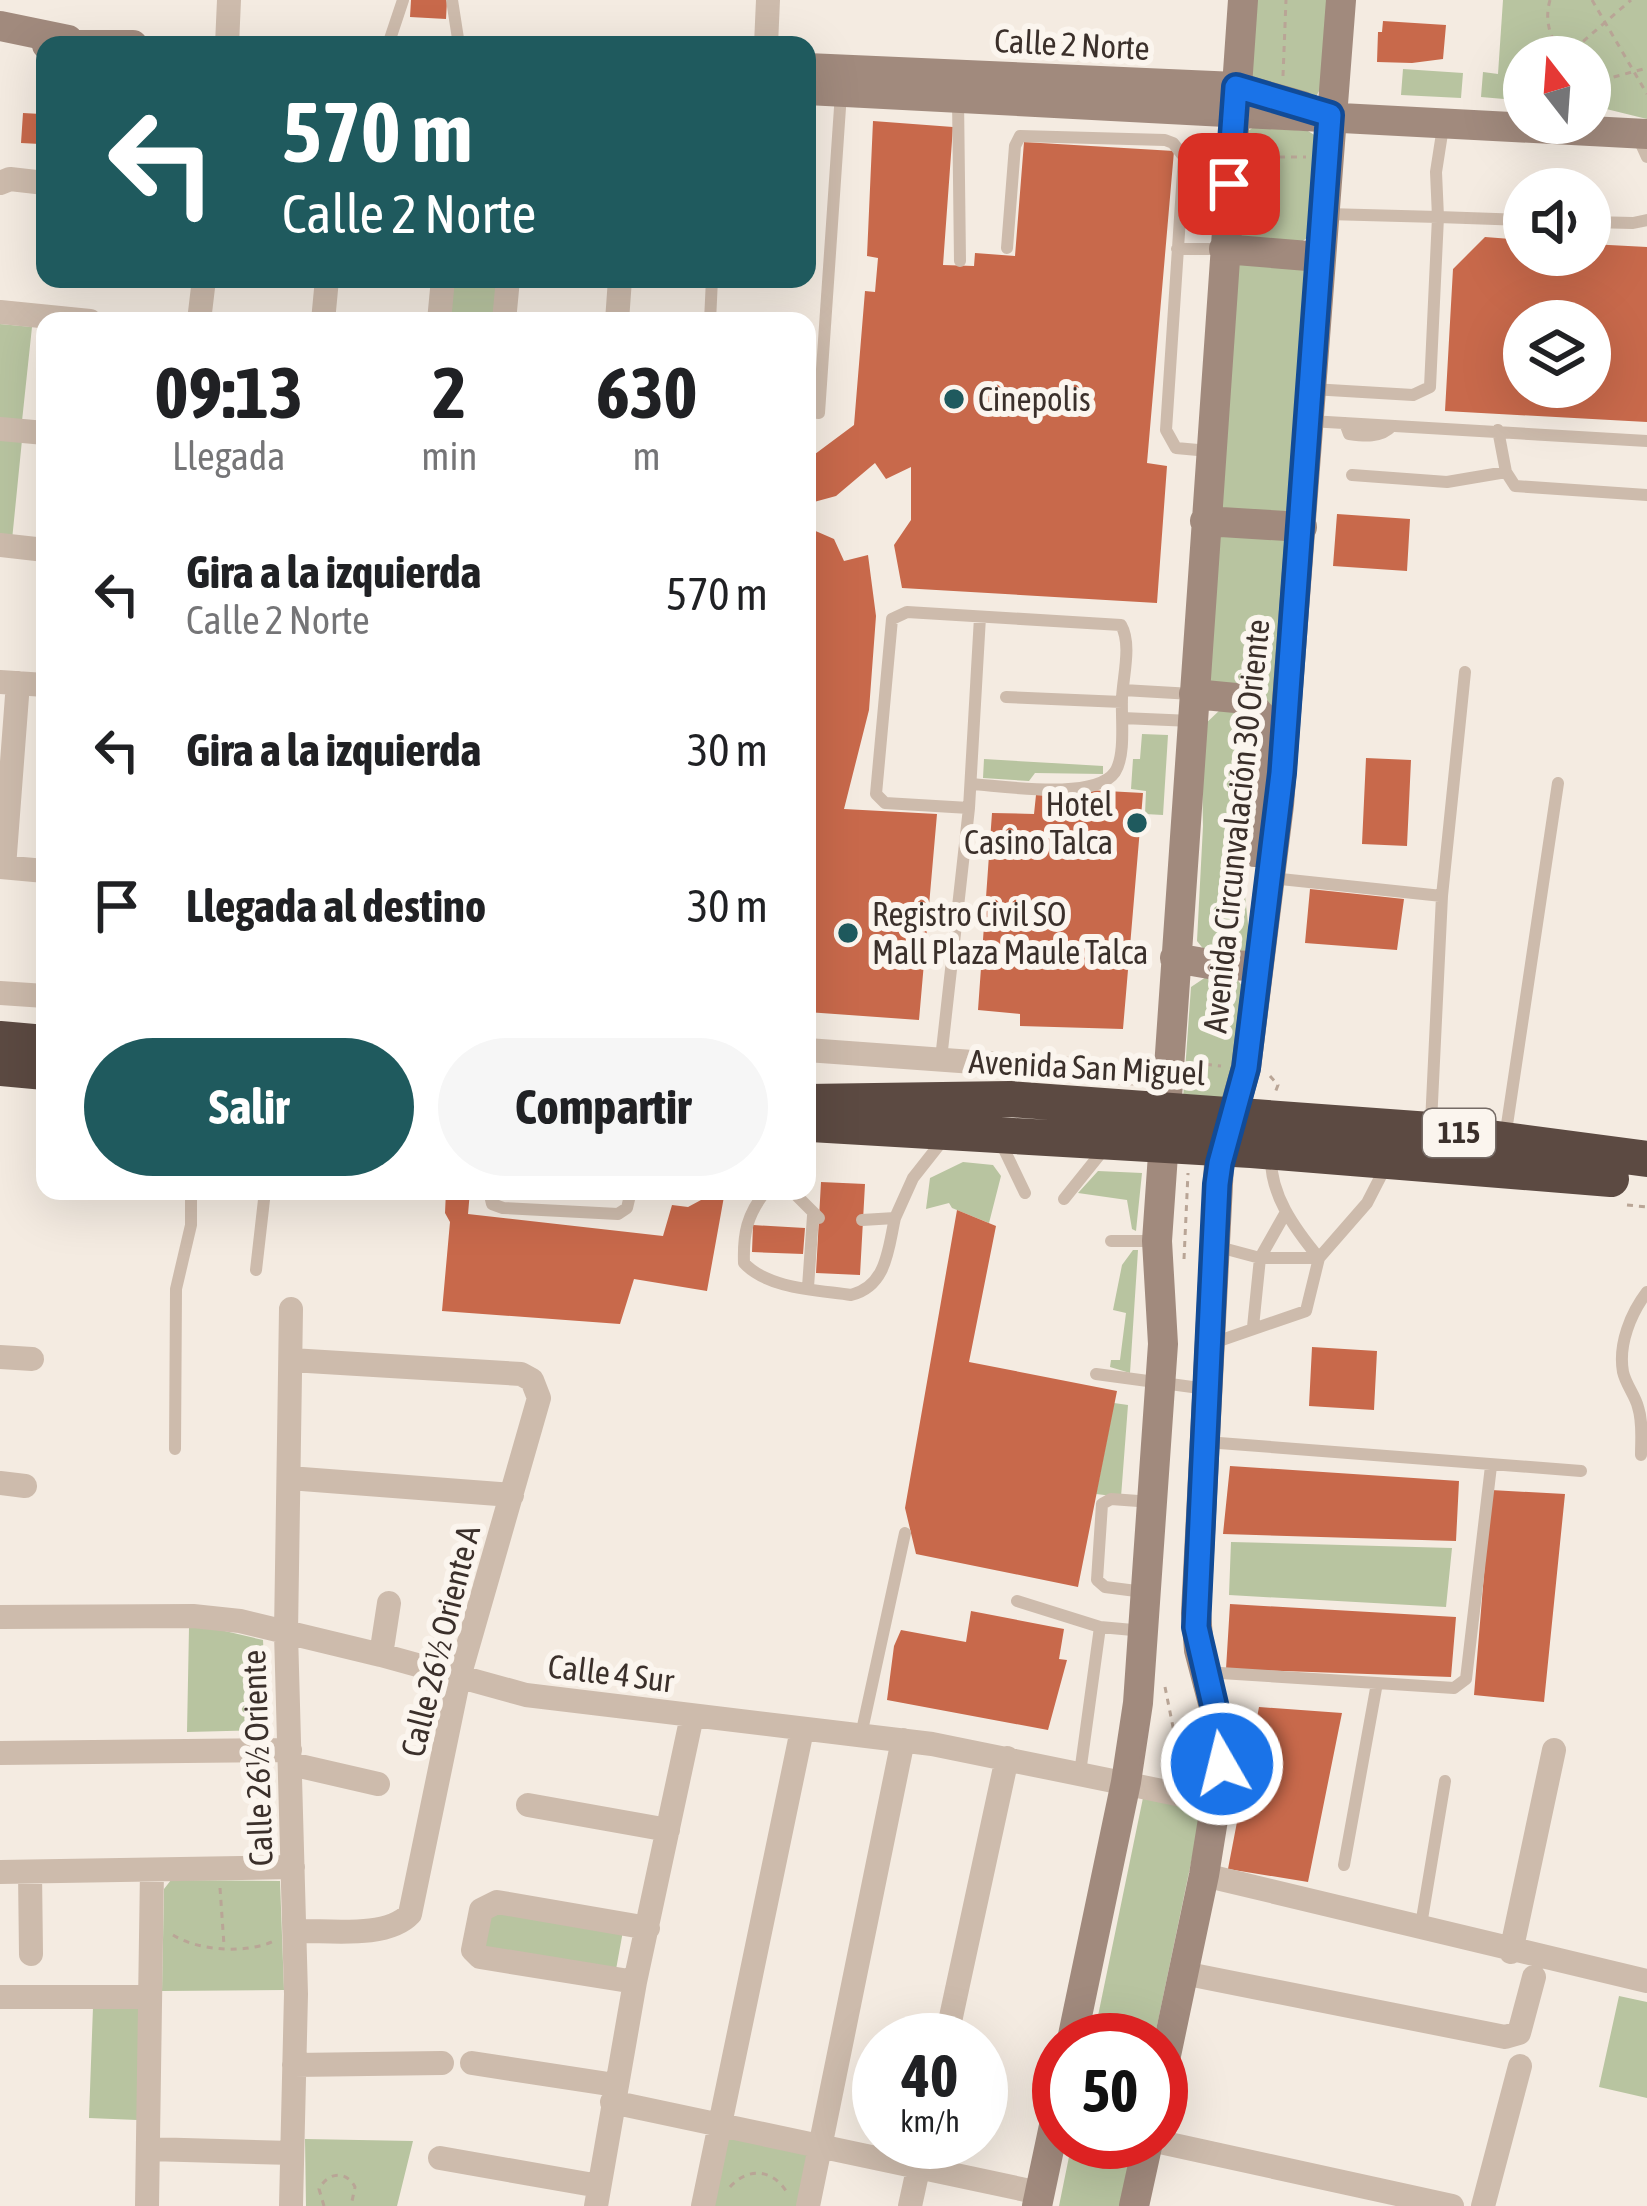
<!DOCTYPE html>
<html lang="es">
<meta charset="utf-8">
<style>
:root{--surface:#fff;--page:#f6f6f6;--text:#202124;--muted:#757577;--accent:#1f5a5e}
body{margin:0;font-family:"Asap Condensed",sans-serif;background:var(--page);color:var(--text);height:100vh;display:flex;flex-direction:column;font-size:45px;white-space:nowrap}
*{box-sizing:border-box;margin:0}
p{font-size:39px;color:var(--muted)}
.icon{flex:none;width:66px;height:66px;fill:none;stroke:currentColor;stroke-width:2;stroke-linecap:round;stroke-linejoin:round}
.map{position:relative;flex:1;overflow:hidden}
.details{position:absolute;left:36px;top:312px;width:780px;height:888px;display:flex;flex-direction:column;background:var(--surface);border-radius:24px;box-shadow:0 12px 48px #0002}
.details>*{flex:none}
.hud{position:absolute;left:36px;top:36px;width:780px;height:252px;border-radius:24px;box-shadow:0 12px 48px #0002;background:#1f5a5e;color:#fff;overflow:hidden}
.needle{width:78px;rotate:343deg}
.tools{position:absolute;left:1503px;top:36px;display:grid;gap:24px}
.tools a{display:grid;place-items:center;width:108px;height:108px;border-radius:50%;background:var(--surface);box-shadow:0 12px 48px #0002;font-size:60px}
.speed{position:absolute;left:852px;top:2013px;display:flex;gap:24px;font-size:60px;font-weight:700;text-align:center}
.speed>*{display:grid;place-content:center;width:156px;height:156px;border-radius:50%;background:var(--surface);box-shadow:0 12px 48px #0002;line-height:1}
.speed small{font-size:30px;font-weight:400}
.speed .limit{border:18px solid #d22;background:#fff;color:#111}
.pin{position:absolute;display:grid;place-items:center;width:102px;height:102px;color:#fff;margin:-51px;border-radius:24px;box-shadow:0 6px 18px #0006}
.me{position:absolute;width:132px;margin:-66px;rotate:352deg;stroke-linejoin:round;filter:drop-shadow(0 0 9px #0008)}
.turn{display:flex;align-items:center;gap:42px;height:252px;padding:0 48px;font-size:54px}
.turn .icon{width:156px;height:156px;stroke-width:2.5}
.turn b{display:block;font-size:84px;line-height:102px}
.eta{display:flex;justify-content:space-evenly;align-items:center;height:204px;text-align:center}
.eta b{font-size:72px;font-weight:700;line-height:84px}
.button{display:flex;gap:24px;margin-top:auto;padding:24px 48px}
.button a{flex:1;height:138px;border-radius:72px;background:var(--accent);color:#fff;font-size:48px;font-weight:700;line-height:138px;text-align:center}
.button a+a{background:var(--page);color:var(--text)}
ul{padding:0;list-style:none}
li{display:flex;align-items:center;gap:36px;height:156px;padding:0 48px}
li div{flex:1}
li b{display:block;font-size:45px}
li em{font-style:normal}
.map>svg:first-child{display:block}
.green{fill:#b8c4a0}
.building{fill:#c8694b;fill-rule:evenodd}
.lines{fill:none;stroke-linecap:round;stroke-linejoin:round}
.path{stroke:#b9a596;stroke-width:3;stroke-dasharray:6 6;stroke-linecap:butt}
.lane{stroke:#cdbbac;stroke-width:12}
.street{stroke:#cdbbac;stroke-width:24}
.secondary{stroke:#a18a7d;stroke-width:30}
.highway{stroke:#5c4a42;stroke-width:36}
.route-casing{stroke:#114b97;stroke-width:30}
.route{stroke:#1a73e8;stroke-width:21}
.poi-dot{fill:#1f5a5e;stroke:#fbf5ee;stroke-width:4.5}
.labels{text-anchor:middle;stroke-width:12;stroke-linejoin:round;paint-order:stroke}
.shield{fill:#fbf5ee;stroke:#756b66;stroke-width:3}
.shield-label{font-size:30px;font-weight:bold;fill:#3b302b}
.street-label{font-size:33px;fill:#3b302b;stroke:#fbf5ee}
.poi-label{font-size:33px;fill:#3b302b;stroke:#fbf5ee;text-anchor:start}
</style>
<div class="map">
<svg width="1647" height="2206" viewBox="0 0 1647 2206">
<rect width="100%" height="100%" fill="#f4ebe1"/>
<!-- green -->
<path class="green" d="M1251,0H1330L1321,87L1314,101L1290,95L1248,74Z
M1503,0H1647V119L1590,105V57H1524V111L1510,113L1504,99L1481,97L1483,72L1498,74Z
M1403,69L1463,73L1461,98L1401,95Z
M1254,127L1308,131L1316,136L1312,234L1299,244L1241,237L1248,131Z
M1240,264L1300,266L1309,276L1273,718L1203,681L1234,275Z
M451,279H497L494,321H447Z
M0,324L32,327L22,421L0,418Z
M0,438L22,440L12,540L0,539Z
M1222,708H1239L1250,730L1242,867L1249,933L1245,953L1205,951L1197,941L1203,826L1201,728Z
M1142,734L1168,735L1163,815L1145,814L1146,791L1131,789L1133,759H1140Z
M984,759L1103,766V774L1035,773L1029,781L983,778Z
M1206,977L1237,979L1242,986L1231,1103L1183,1099L1191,987Z
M963,1162L993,1165L1001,1176L989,1223L952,1208L949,1203L926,1209L930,1178Z
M1098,1171L1142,1173L1136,1231L1132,1229L1127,1200L1078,1193Z
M1133,1250H1138L1130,1373L1110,1367L1111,1360H1120L1126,1313L1113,1310L1122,1265Z
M1114,1403L1128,1405L1121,1497L1096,1494Z
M1231,1542L1452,1548L1446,1607L1229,1595Z
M189,1628H212L263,1640L267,1730L187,1732Z
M1144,1793L1202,1810L1154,2040H1093Z
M171,1880L280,1881L284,1990L162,1991L164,1889Z
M483,1905L623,1931L615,1975L474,1951Z
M1619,1996L1647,2002V2098L1599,2087Z
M93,2007H139L137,2120L89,2118Z
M725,2136L810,2154L799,2206H713Z
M305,2139L413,2141L397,2206H306Z
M1072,2142H1133L1120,2206H1059Z"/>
<!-- building -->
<path class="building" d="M411,0H447L446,19L410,17Z
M1383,21L1446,25L1443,59L1412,63L1377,62L1378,32H1382Z
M23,113L41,114L40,144L21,143Z
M873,121L953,127L943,265L974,266L975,253L1015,256L1024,142L1174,151L1147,463L1167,466L1157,603L902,588L894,545L911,520V467L886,479L875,463L836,496L814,502L811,529L834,539L844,561L868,555L876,616L869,710L844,809L937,814L919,1020L807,1012V460L854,425L865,291L875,292L878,258L867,256Z
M1485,237L1524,240V255H1590V244L1647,247V422L1445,411L1453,269ZM1524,321H1590V387H1524Z
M1337,514L1410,519L1407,571L1333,566Z
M1366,758L1411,760L1407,846L1362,844Z
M1088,790L1143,793L1123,1029L1020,1026V1014L978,1010L992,813L1034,814L1036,795L1087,798Z
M1310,889L1404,899L1397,950L1305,943Z
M821,1182L865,1184L860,1275L816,1273Z
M446,1191H470L468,1214L663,1236L672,1205L688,1207L701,1200L707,1191H725L707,1291L634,1279L620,1324L442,1311L450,1222L445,1213Z
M957,1210L996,1226L969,1362L1117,1391L1078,1587L916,1554L905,1508Z
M753,1225L805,1228L803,1254L752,1252Z
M1312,1347L1377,1351L1374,1410L1309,1406Z
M1230,1466L1459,1481L1456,1541L1223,1534Z
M1491,1490L1565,1494L1544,1702L1474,1695Z
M1230,1604L1456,1617L1451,1677L1226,1669Z
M971,1611L1064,1629L1059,1659L1067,1660L1048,1730L887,1700L894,1646L901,1630L966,1642Z
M1259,1707L1342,1713L1308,1882L1228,1869Z"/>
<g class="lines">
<!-- path -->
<path class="path" d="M1550,0C1544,21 1550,40 1565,56
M1592,0L1647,94
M1565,57L1631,0
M1590,75L1610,78L1647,68
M1283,76L1286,0
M1593,103L1597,77
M1255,157H1306
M1194,1063L1221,1066
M1270,1076L1278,1085L1275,1093
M1627,1205L1647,1207
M1184,1259L1188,1173
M1165,1687L1182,1772
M220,1888L224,1945
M173,1935C198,1951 247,1954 274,1941
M730,2187C748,2167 772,2169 786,2191
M324,2206L319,2189C328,2172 346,2170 355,2187L351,2206"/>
<!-- lane -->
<path class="lane" d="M452,0L459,45
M388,45L403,0
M958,99L960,261
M1637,135L1647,157
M1327,214L1438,217L1436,172L1443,127
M1590,222L1633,223L1647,220
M1007,248L1015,146L1020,136L1165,140L1173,143L1184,157L1166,430L1176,448L1209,451
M1177,249H1224
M710,321L712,279
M1312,389L1413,395L1430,387L1438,217L1524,220
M807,412L819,413L841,93
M1310,421L1647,441
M1345,423L1349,434C1364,436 1381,438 1392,426
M1498,430L1506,472L1515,486L1647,495
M1352,475L1447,482L1506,472
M1123,690L1192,694
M1006,697L1122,702
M1122,718L1192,721
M969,808L885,803L876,794L892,619L907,612L1121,625C1132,644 1123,676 1122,698C1121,718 1126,755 1115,772C1095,801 1004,786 971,784
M1271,878L1442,896
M941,1059L969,808L980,617
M1431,1123L1442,896L1465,672
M1505,1138L1558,783
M1001,1143L1025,1193
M1271,1154C1269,1194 1295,1229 1319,1258
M489,1191L492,1204L503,1208L618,1214L627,1208L631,1191
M766,1191C747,1214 743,1234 744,1263C768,1289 818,1290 851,1295C887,1286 888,1249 895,1218
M792,1191L819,1218
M1064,1199L1105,1148
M862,1220L895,1218L913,1178L943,1140
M1111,1241H1157
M1215,1246L1260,1258H1319
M256,1270L265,1191
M808,1287L813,1216
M1253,1327L1260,1258L1286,1212
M1213,1343L1306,1311L1319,1258L1367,1203L1386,1166
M1096,1374L1207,1389
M1206,1442L1581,1471
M175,1449L176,1289L191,1225V1191
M1641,1455C1641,1439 1643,1422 1638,1407C1635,1395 1626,1385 1623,1372C1618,1344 1631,1313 1647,1292
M1144,1592L1105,1587L1097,1580L1102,1504L1111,1499L1152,1502
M1017,1601L1100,1627
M1205,1672L1377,1683
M861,1735L905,1533
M1080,1773L1100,1627L1144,1631
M1344,1865L1377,1683L1454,1688L1466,1679L1491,1466
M1421,1925L1445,1781"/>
<!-- street -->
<path class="street" d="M227,45L229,0
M766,45L768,0
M0,183L10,179L45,183
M0,312L90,321
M199,321L204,279
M323,321L327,279
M439,321L443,279
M504,321L508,279
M617,321L620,279
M0,429L45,433
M0,545L45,550
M0,682L45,685
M0,867L45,871
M4,867L18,683
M0,993L45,996
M807,1050L1168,1076
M0,1357L32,1359
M291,1360L521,1374L532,1380L539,1398L459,1677L410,1914C387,1939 328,1930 295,1931
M289,1478L512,1495
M0,1483L25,1486
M0,1617L193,1616L240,1621L381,1655L526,1695L932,1744L1216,1802
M381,1655L389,1603
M0,1753L290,1750
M291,1764L378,1784
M528,1805L668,1830
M0,1872L293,1867
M30,1872L31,1954
M1204,1875L1647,1981
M1511,1952L1554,1750
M1183,1973L1505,2037L1519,2033L1534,1977
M635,1982L480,1957L473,1950L481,1910L497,1902L648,1928
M0,1997H150
M946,2040L1007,1758
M472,2063L615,2085
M294,2065L442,2063
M612,2102L1040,2193
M1160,2142L1452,2206
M148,2149L292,2153
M440,2158L599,2186
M147,2206L152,1870
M291,2206L296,1994L286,1633L291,1309
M596,2206L635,1982L692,1716
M703,2206L802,1730
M808,2206L903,1740
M910,2206L924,2142
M1483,2206L1520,2066"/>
<!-- secondary -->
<path class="secondary" d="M0,26L68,40
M47,45H133
M807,68L1236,87L1302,106
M807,90L1647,134
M1224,249L1320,257
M1205,521L1302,527
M1194,694L1246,699L1260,715L1255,852
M1175,958L1215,965L1258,966
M1072,2040L1126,1782L1138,1703L1163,1344L1157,1241L1243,0
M1161,2079L1204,1875L1222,1764L1220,1730L1199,1650L1196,1613L1218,1184L1219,1163L1246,1068L1279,805L1341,0
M1037,2206L1059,2102
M1134,2206L1148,2142"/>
<!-- highway -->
<path class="highway" d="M0,1039L45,1043
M0,1068L45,1072
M807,1102L1010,1099L1430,1130L1647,1159
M811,1124L1251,1150L1611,1179"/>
</g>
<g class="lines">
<!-- route casing -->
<g class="route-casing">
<path id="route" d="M1222,1764L1220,1730L1196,1627L1217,1184L1220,1163L1246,1068L1282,773L1330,115L1236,87L1229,184"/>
</g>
<!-- route -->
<use href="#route" class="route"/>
</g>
<!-- markers -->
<g class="poi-dot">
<circle cx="954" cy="399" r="12"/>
<circle cx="1137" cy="823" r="12"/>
<circle cx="848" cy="933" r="12"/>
</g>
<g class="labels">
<!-- shield labels -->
<rect class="shield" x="1423" y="1109" width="72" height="48" rx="9"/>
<g class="shield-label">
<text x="1459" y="1143">115</text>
</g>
<!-- street labels -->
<g class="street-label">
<text transform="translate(1072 44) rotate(3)" y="12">Calle 2 Norte</text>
<text transform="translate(1236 826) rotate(-84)" y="12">Avenida Circunvalación 30 Oriente</text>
<text transform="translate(1087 1067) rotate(3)" y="12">Avenida San Miguel</text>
<text transform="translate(440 1641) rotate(-76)" y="12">Calle 26½ Oriente A</text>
<text transform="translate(611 1673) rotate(7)" y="12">Calle 4 Sur</text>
<text transform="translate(257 1758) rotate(-92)" y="12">Calle 26½ Oriente</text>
</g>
<!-- poi labels -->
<g class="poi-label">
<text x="978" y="411">Cinepolis</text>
<text x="1113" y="816" text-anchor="end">Hotel<tspan x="1113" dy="38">Casino Talca</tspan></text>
<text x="872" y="926">Registro Civil SO<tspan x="872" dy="38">Mall Plaza Maule Talca</tspan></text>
</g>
</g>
</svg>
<div class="tools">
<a><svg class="needle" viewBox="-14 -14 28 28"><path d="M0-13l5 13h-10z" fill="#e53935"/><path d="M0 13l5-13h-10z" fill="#757577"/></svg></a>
<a><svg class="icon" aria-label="sound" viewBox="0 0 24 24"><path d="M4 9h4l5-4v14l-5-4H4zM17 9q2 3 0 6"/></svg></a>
<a><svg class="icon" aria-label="layers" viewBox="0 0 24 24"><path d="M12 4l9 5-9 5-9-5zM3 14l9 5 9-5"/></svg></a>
</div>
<div class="speed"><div>40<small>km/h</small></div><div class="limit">50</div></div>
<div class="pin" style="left:1229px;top:184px;background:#d93025"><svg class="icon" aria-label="arrive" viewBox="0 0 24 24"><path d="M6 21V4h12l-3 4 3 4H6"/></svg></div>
<svg class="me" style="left:1222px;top:1764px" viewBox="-20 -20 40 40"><circle r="17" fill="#1a73e8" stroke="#fff" stroke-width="3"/><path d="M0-11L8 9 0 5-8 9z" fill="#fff"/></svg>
<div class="hud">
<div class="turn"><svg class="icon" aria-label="left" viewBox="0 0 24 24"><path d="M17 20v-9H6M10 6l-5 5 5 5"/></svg><div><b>570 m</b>Calle 2 Norte</div></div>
</div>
<section class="details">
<div class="eta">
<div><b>09:13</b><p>Llegada</p></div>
<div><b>2</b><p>min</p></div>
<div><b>630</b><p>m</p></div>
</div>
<ul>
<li><svg class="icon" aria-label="left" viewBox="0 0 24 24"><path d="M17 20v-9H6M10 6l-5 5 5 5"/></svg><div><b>Gira a la izquierda</b><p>Calle 2 Norte</p></div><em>570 m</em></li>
<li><svg class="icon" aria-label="left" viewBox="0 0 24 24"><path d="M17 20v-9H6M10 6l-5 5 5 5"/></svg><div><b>Gira a la izquierda</b></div><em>30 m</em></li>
<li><svg class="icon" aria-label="arrive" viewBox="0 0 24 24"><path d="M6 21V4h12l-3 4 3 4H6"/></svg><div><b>Llegada al destino</b></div><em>30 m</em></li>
</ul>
<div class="button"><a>Salir</a><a>Compartir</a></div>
</section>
</div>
